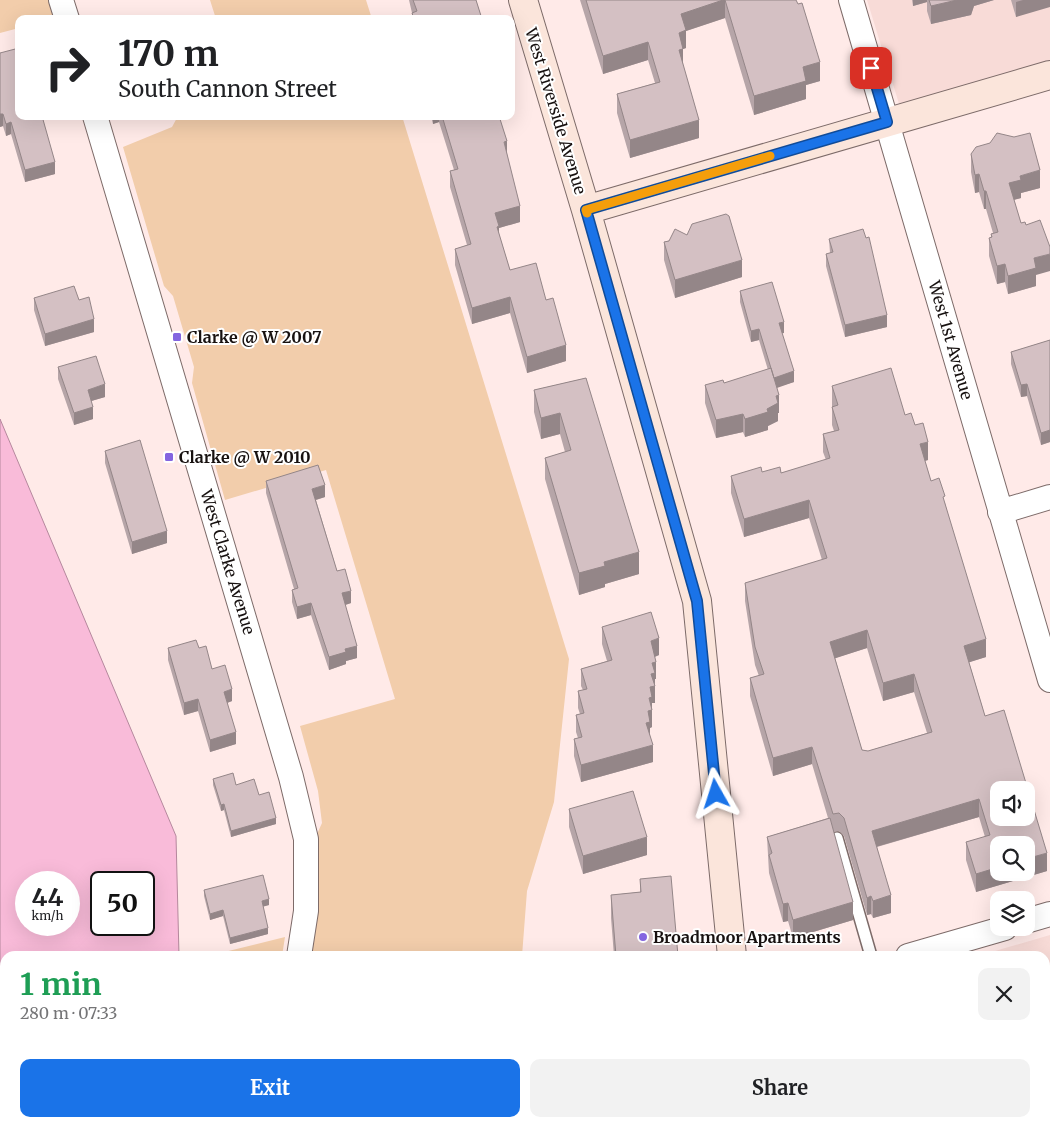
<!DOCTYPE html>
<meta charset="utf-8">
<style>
:root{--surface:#fff;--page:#f2f2f2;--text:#202124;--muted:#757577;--accent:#1a73e8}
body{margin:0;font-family:Merriweather,serif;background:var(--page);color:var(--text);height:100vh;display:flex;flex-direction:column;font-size:19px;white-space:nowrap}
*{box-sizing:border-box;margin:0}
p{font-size:16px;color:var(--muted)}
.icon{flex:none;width:28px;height:28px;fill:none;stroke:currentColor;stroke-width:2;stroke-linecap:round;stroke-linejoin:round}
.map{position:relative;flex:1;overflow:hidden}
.side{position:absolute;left:0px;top:951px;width:1050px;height:176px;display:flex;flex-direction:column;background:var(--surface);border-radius:15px 15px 0 0;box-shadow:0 5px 20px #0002}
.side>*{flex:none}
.banner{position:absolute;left:15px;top:15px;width:500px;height:105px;border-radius:10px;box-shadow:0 5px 20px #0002;background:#fff;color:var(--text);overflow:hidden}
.controls{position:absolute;left:990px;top:781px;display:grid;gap:10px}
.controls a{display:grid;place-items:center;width:45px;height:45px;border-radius:10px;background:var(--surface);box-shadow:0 5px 20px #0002;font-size:25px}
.speed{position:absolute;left:15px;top:871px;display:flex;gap:10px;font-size:25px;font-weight:700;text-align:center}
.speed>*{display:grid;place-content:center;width:65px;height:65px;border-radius:50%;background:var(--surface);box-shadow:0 5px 20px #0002;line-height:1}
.speed small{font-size:12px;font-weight:400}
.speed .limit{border:2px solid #111;border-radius:8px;background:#fff;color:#111}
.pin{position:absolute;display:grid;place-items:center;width:42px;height:42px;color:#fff;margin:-21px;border-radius:10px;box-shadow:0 2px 8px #0006}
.me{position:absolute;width:55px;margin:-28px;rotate:354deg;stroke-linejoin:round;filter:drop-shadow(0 0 4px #0008)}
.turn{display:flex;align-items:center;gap:18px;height:105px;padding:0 20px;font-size:22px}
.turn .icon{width:65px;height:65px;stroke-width:2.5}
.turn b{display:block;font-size:35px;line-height:42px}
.round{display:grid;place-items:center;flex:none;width:52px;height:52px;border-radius:10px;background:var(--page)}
.overview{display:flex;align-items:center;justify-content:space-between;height:85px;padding:0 20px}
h1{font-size:30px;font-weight:700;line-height:38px;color:#1e9e55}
.cta{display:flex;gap:10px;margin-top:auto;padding:10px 20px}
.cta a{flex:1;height:58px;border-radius:10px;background:var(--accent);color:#fff;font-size:20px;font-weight:700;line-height:58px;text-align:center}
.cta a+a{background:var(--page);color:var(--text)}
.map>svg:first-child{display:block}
.built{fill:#f8dbd7}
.green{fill:#f2cdab}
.water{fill:#f9bbd9;stroke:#b5889d;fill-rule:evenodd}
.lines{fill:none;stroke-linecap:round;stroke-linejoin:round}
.lane-casing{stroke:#7d6b69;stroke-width:14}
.street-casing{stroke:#7d6b69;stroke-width:26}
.secondary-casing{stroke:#7d6b69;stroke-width:30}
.lane{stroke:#fff;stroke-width:11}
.street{stroke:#fff;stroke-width:24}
.secondary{stroke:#fbe5db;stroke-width:28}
.wall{fill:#b6a5a8;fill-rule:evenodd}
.shaded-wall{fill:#948688}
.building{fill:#d4c0c3;stroke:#948688;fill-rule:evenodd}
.route-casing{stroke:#114b97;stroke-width:12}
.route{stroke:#1a73e8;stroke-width:9}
.slow{stroke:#f59e0b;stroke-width:9}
.poi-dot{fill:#8465e0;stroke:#fff;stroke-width:2}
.labels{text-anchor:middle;stroke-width:4;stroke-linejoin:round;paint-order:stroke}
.street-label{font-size:16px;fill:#171110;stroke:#fff}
.poi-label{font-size:16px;font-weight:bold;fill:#171110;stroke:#fff;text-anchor:start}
</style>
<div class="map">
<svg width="1050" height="1127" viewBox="0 0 1050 1127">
<rect width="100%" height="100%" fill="#ffeae8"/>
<!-- built -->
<path class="built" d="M867,0H1050V63L900,107Z
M1050,935V1127H762V1123L1045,1122V956H978Z"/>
<!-- green -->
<path class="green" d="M0,0H52L57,16L47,19H19V28L0,33Z
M210,0H366L372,19H216Z
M178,116H402L569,659L554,802L527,891L522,956H309L317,834L322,823L318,791L300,726L395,699L326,470L225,500L192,383L194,367L173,296L164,286L123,147L172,127Z
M285,937L282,956H208Z
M183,1123H268V1127H183Z
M298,1123V1122L509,1123L508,1127H298Z"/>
<!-- water -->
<path class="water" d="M0,419L176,836L179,956H5V1122H183V1127H0ZM26,882H69V925H26ZM101,882H144V925H101Z"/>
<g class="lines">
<!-- lane casing -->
<g class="lane-casing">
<path id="lane" d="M837,838L871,956
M1045,1041L1050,1044
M815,1122L816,1127"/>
</g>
<!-- street casing -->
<g class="street-casing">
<path id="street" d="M61,0L67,19
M851,0L1050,680
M95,116L291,777L306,839V911L299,956
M1000,512L1050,497
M1026,921L1050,914
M908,956L1005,928
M282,1122V1127"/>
</g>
<!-- secondary casing -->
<g class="secondary-casing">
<path id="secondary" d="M523,0L586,210L697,601L732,956
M586,210L1050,75
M746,1122V1127"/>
</g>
<!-- lane -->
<use href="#lane" class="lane"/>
<!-- street -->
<use href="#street" class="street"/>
<!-- secondary -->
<use href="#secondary" class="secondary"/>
</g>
<!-- wall -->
<path class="wall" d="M409,0H476L482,19H412V13Z
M580,0H796L820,81L806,85V99L754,115L725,18L686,31V48L683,49V66L699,138L630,158L617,113V94L655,83L648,60L603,74Z
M912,0H994L974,6L971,15L931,24L927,11V2L913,6Z
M1011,0H1050L1016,17Z
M0,53L55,174L25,182L11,134L6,136L3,126L0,127Z
M431,116H494L507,154L520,222L499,228V234L510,270L546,300L566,361L527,373L510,313L472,324L455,265V249L467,245L450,187V171L454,170L439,122L433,124Z
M971,154L1040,188L1021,193V198L1014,200L1036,275V286L1008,294L1005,282L997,284L989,256V238H991V234L993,233L986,209H984L979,192L975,193L971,172Z
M687,235L742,277L675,298L664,260V242Z
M829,239L887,327L845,337L826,266V254L830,253Z
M740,291L784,333H782L794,382L777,387L779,413H778V421L768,426V430L745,437L743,432L716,438L705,403V385L724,383L768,370L759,340L751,342L740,302Z
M34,298L79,300L94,332L45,346L34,310Z
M1050,340V442L1041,445L1027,396L1021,397L1011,364V352Z
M58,367L105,397L91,401L93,419L74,425L58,379Z
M586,378L639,574L605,584V587L579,595L545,479V458L565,452L560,434L541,439L534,412V390Z
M832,386L905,415L915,425L928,460L925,461L931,481L945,503L986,657L969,662L985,716L1047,871L976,892L966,860V842L985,837L979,817L877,847L891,913L873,918L871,914L867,915L844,836L839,831L834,832L853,920L793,938L788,921L783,922L769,873L767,837L828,818L812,764L773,776L750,696V678L759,676L755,665L745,601V583L822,560L809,518L744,537L731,493V476L762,472L781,473L826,460L823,452V434L834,431L832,425ZM867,648L883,701L914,692L927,733L868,751L862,750L835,658Z
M105,451L167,543L132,554L105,463Z
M266,481L325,497L316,500L337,571L351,603L345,605L357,658L346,661V664L329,670L311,615L297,619L292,602V590L294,589L266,493Z
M602,627L659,655L655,657L656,679H655V703H652V727L650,728V736L653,762L581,782L574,756V739L578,738L576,732V715L580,714L578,708V691L583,690L581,686V669L607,661L602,644Z
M168,648H199L212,669L232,701L227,703L236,744L210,752L198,711L184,715L168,660Z
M213,779L236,785L259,795L276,824L231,837L224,810L221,811L213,785Z
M569,809L647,855L583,874L569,827Z
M640,879L678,956H614L611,918V895L640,892Z
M204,890L269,905L263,906L268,934L230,944L223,916L210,920L204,896Z
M1050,971V1036L1045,1034V972Z
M1045,1049L1050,1067V1127H840L838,1122H1045Z
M630,1122H694V1127H630Z"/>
<!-- shaded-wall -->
<path class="shaded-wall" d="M723,0H725V18L686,31V48L683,49V67L679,68V33L681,14Z
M913,0H927V2L913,6Z
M957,0H994L974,6L971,15L931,24V6Z
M1023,0H1050V7L1016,17V2Z
M648,42V60L603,74V56Z
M820,62V81L806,85V99L754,115V96L803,67Z
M0,114H3V126L0,127Z
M433,116H439V122L433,124Z
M699,120V138L630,158V140Z
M11,122V134L6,136V124Z
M507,141V157L504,142Z
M55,162V174L25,182V170Z
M1040,170V188L1021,193V198L1009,201V183L1020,176Z
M979,174V192L975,193V175Z
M984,191H986V209H984Z
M520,206V222L499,228V242L495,213Z
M1050,254V271L1036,275V286L1008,294V276L1034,258Z
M742,260V277L675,298V280Z
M1005,264V282L997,284V266Z
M510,297V313L472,324V308Z
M887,315V327L845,337V325Z
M94,319V332L45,346V334Z
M784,322V333L779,334V323Z
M759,329V340L751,342V331Z
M566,345V361L527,373V357Z
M794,371V382L774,389V378Z
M105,384V397L88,402V390Z
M1027,384V396L1021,397V385Z
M779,395V413H778V421L768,426V430L745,437V419L776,396Z
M93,407V419L74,425V413Z
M560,413V434L541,439V418Z
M743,414V432L716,438V420Z
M1050,430V442L1041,445V433Z
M928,442V460L920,462V444Z
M325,485V497L312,501V489Z
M809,500V518L744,537V519Z
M167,531V543L132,554V542Z
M639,552V574L605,584V587L579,595V573L604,562Z
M351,591V603L342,606V593Z
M311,603V615L297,619V607Z
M867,630V648L830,660V642Z
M659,638V655L651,658V641Z
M986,639V657L964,664V646Z
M357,646V658L346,661V664L329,670V657L345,649Z
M656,662V679H655V703H652V727L650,728V739L646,723L652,663Z
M914,674V692L883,701V683Z
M232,689V701L224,704V692Z
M198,699V711L184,715V703Z
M236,732V744L210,752V740Z
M653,745V762L581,782V765Z
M812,747V764L773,776V758Z
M979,799V817L872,848V831Z
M224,804V810L221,811V805Z
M276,818V824L231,837V831Z
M647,837V855L583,874V856Z
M1047,853V871L976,892V874L999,867V872H1026V859Z
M891,895V913L873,918V901Z
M871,896V914L867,915V898Z
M269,899V905L262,907V901Z
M853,902V920L793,938V920Z
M788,903V921L783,922V904Z
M223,910V916L210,920V914Z
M268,928V934L230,944V938Z"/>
<!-- building -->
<path class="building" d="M413,0H476L482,19H414L412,13L417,11Z
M586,0H723L681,14L686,30L679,33L683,49L679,50L699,120L630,140L617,94L660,82L648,42L603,56Z
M725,0H796L798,4L802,3L820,62L803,67L806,81L754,96Z
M929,0H957L931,6Z
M19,48V116H42L55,162L25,170L11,122L6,124L3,114H0V53Z
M442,116H494L495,118L499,116L507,141L504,142L520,206L495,213L499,226L497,227L510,270L536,263L546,300L553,298L566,345L527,357L510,297L472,308L455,249L471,244L450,171L458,169Z
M997,133L1014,137L1030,133L1040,170L1020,176L1021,180L1009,183L1021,223L1025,222L1026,225L1040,220L1050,247V254L1034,258L1036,268L1008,276L1005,264L997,266L989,238L992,237L991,234L998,232L986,191H984L979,174L975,175L971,154L976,147L990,143Z
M726,214L729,216L742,260L675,280L664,242L669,241L675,229L687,235L692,224Z
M863,229L866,238L869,237L887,315L845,325L826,254L833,252L829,239Z
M772,282L784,322L779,323L794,371L774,378L759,329L751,331L740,291Z
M74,286L79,300L89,297L94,319L45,334L34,298Z
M1050,340V430L1041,433L1027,384L1021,385L1011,352Z
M96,356L105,384L88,390L93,407L74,413L58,367Z
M771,368L779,395L776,396L778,403L767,409L768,412L745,419L743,414L716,420L705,385L723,380L724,383Z
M891,368L905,415L911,413L915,425L923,423L928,442L920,444L931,481L939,478L945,496L943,497L986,639L964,646L985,716L1004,710L1047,853L1026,859V845H999V867L976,874L966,842L990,835L979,799L872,831L891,895L873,901L871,896L867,898L844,818L839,813L833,814L812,747L773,758L750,678L764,674L755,647L745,583L827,558L809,500L744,519L731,476L761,467L762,472L780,467L781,473L830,458L823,434L839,430L832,407L838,405L832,386ZM867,630L883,683L914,674L932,732L868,751L862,750L830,642ZM999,790H1026V818H999Z
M586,378L639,552L604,562L605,566L579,573L545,458L571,450L560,413L541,418L534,390Z
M140,440L167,531L132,542L105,451Z
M318,465L325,485L312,489L337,571L345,569L351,591L342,593L357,646L345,649L346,652L329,657L311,603L297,607L292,590L298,588L266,481Z
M651,612L659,638L651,641L656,662L652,663L655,673L651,674L655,686L650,687L652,697L649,698L652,710L648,711L650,722L646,723L653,745L581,765L574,739L582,737L576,715L584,713L578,691L587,689L581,669L612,660L602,627Z
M196,640L199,648L206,646L212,669L225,665L232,689L224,692L236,732L210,740L198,699L184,703L168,648Z
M233,773L236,785L254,779L259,795L269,792L276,818L231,831L224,804L221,805L213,779Z
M633,791L647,837L583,856L569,809Z
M830,818L853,902L793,920L788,903L783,904L769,855L772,853L767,837Z
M263,875L269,899L262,901L268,928L230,938L223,910L210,914L204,890Z
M671,876L678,956H616L611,895L641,892L640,879Z
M1050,971V1013L1045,1010V972Z
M1045,1049L1050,1067V1087H1045Z
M1050,1101V1117H1045V1102H1046Z
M632,1122H694V1127H632Z
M845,1122H992L966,1125L960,1127H847Z"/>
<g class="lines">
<!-- route casing -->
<g class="route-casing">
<path id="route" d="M716,794L697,601L586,210L887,122L871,68"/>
</g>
<!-- route -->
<use href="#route" class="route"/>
<!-- slow -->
<path class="slow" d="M587,213L586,210L770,156"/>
</g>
<!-- markers -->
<g class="poi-dot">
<rect x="172" y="332" width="10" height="10" rx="2.5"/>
<rect x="164" y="452" width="10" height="10" rx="2.5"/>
<circle cx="643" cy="937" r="5"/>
</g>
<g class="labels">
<!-- street labels -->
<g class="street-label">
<text transform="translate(556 111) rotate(73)" y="6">West Riverside Avenue</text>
<text transform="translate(951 340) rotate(74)" y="6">West 1st Avenue</text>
<text transform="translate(228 562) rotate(73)" y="6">West Clarke Avenue</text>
</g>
<!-- poi labels -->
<g class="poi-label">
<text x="187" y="343">Clarke @ W 2007</text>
<text x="179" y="463">Clarke @ W 2010</text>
<text x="653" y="943">Broadmoor Apartments</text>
</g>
</g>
</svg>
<div class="controls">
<a><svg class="icon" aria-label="sound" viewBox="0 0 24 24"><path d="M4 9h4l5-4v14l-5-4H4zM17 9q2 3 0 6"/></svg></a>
<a><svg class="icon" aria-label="search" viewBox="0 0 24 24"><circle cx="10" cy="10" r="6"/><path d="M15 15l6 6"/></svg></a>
<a><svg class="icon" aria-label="layers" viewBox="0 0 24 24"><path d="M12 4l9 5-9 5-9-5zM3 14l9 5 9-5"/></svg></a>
</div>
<div class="speed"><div>44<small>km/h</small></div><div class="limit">50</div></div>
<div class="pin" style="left:871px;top:68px;background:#d93025"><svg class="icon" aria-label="arrive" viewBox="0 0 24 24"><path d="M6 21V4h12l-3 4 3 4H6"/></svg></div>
<svg class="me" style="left:716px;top:794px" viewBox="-20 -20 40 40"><path d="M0-17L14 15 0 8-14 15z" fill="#1a73e8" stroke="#fff" stroke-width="4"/></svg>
<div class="banner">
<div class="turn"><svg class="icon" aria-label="right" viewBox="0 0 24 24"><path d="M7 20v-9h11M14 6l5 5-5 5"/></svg><div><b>170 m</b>South Cannon Street</div></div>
</div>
<section class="side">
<div class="overview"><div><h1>1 min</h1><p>280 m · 07:33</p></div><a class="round"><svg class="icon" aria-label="close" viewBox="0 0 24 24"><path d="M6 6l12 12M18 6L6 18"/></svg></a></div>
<div class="cta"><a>Exit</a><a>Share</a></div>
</section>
</div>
